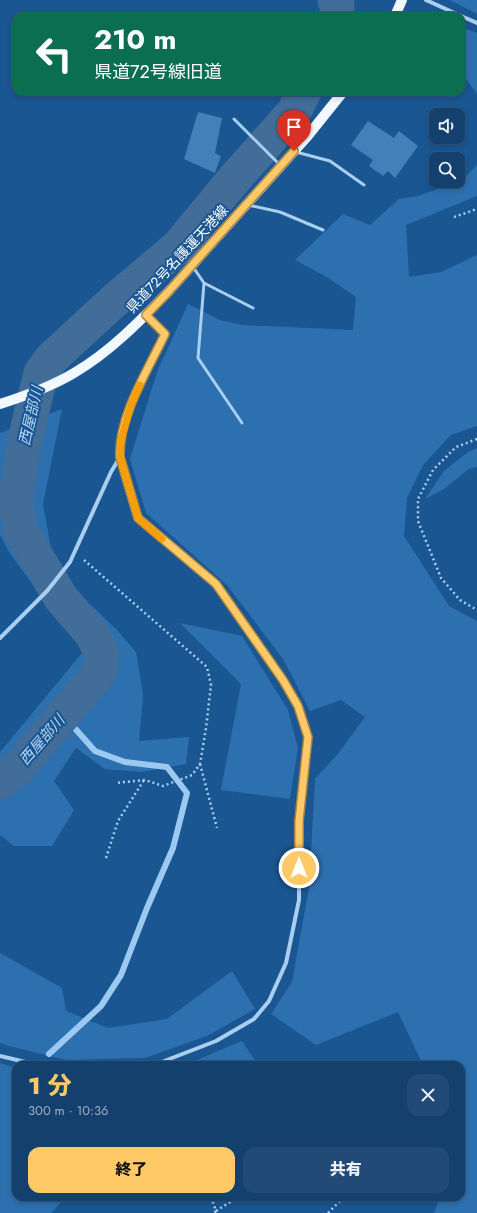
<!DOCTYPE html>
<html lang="ja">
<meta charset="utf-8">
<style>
:root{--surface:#14406e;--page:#214b76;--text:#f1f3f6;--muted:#9dafc2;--line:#335981;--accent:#ffc967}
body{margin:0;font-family:Jost,"Noto Sans JP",sans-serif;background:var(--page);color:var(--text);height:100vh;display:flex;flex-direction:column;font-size:15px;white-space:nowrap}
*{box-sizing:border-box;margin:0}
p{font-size:13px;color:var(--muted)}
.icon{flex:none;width:22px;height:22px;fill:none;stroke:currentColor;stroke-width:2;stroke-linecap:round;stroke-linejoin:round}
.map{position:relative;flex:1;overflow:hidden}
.drawer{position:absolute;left:12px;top:1061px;width:453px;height:140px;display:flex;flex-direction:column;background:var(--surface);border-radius:12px;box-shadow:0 2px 6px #0003,0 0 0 1px var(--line)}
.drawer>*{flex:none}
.top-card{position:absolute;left:12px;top:12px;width:453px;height:84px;border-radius:12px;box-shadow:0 2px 6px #0003,0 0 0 1px var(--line);background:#0b6e4f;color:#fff;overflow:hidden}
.buttons{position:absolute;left:429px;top:108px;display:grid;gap:8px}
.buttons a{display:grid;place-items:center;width:36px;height:36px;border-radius:8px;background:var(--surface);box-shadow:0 2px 6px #0003,0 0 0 1px var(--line);font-size:20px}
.pin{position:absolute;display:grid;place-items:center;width:34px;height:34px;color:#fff;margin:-41px -17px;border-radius:50% 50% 50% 0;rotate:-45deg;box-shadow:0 0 4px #0007}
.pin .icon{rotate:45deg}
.me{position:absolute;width:44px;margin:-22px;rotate:0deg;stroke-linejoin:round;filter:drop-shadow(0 0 3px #0008)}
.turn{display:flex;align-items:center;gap:14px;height:84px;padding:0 16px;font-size:18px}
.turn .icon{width:52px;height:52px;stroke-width:2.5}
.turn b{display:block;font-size:28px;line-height:34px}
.round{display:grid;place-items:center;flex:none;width:42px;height:42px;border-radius:12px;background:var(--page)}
.headline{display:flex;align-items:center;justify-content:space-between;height:68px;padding:0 16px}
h1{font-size:24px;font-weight:800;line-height:30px;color:var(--accent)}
.primary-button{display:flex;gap:8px;margin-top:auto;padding:8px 16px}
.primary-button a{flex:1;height:46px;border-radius:12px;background:var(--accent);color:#111;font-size:16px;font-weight:800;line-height:46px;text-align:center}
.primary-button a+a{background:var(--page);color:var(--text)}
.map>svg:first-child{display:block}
.green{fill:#2d70b0}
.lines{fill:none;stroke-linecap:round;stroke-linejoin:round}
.stream{stroke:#9cc9f1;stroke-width:6}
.river{stroke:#426d98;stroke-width:35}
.building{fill:#437fb9}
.path{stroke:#a9ceef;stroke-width:2.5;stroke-dasharray:2 3;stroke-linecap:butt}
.lane{stroke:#a9ceef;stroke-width:3}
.street{stroke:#a9ceef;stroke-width:4}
.primary{stroke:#f1f8ff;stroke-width:10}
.route-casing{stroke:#a68343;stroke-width:10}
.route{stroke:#ffc967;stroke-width:7}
.slow{stroke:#f59e0b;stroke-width:7}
.labels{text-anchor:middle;stroke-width:4;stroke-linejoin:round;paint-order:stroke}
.street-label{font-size:14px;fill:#fff;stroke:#1a5692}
.water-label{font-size:15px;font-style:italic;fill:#b6d7f6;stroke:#1a5692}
</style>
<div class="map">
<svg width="477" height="1213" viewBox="0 0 477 1213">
<rect width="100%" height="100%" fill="#1a5692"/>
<!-- green -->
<path class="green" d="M450,0H477V14Z
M461,27L477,33V94L466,79L461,75Z
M477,165V196L406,225L409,277L441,272L477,255V426L451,435L423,465L407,498L404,536L449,606L477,621V1213H434L440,1197H461V1065H423L398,1012L316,1045L271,1014L292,982L309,888L315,779L337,755L365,717L341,700L310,711L283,659L227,585L146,513L130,459L157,372L188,304L220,320L242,325L353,330L356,297L327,277L295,260L343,214L370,225L399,199L418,196L461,181Z
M62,409L43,504L51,549L30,581L9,552L0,535V433Z
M477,448V467L469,469L444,489L425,499L444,471L468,452Z
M90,604L117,630L136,652L143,695L139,741L189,737L186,764L141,772L105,769L76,748L54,781L74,810L52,846H14L0,835V752L87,647L67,617Z
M180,623L242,636L288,710L298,748L290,799L221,790L241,684Z
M0,953L62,988L66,1011L108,1028L167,1019L232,971L255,1009L207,1036L145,1058L66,1060L9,1046L0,1043Z
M242,1041L258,1065H185Z
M0,1063L16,1068V1197H66L51,1213H0Z"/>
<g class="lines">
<!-- stream -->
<path class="stream" d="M49,1054L101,1006L121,975L147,908L173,848L187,793L167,767L125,762L95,751L63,715"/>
<!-- river -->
<path class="river" d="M335,0L337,2V16
M0,782L4,780L21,765L100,672L102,653L92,634L61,598L21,531L15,500L25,440L41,373L52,358L115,300L178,247L236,177L294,112L304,92"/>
</g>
<!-- building -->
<path class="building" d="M198,112L222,118L215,153L221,156L215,173L184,159Z
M368,121L394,138L399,131L418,146L395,178L388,171L383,176L369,166L373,160L351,145Z"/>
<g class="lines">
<!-- path -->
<path class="path" d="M454,217L477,209
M477,439L456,447L433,470L418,499V521L441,578L460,600L477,610
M84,560L207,667L211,685L206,728L200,764L192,775L163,786L145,780L116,783
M200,764L217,828
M106,858L118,821L144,780
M211,1197L216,1211L214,1213
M216,1211L238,1197
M328,1213L344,1197"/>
<!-- lane -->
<path class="lane" d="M234,119L280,165
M296,152L330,161L364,185
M248,205L280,212L323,230
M193,267L204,283L198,358L242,423
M204,283L253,308"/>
<!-- street -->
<path class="street" d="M426,0L461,16
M461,16L477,23
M146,315L165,334C148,370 118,418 120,457L138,518L216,584L283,680L298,706L308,737L299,821V900L286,963L269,1001L254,1019L216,1041L154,1065
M0,638L47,591L70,562L111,472L120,457
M0,1056L38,1065"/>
<!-- primary -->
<path class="primary" d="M395,16L402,0
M0,404C25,396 51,387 74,373C110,352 140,321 169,291L306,138L343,92"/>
</g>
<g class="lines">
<!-- route casing -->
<g class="route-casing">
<path id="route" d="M294,151L169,291L146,315L165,334C148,370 118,417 120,457L138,518L216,584L283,680L298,706L308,737L299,821V868"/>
</g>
<!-- route -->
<use href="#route" class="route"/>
<!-- slow -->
<path class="slow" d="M140,385L131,405L121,440L120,457L138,518L162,539"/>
</g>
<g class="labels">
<!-- street labels -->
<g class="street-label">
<text transform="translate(177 259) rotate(-47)" y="5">県道72号名護運天港線</text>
</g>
<!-- water labels -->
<g class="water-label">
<text transform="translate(31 416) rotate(-77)" y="5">西屋部川</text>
<text transform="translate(42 740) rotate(-49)" y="5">西屋部川</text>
</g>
</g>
</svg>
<div class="buttons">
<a><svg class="icon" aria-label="sound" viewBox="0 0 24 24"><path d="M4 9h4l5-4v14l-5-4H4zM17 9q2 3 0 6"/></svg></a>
<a><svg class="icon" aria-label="search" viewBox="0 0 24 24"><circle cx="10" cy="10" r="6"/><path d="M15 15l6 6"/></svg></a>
</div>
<div class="pin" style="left:294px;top:151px;background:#d93025"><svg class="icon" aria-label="arrive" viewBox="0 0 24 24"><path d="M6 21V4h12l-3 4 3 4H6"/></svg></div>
<svg class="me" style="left:299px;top:868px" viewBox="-20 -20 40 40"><circle r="17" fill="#ffc967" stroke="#fff" stroke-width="3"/><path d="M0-11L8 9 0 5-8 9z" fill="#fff"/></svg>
<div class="top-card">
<div class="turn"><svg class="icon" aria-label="left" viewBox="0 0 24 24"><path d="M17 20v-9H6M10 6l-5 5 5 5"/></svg><div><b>210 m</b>県道72号線旧道</div></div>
</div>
<section class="drawer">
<div class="headline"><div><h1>1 分</h1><p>300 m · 10:36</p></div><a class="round"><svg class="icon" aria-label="close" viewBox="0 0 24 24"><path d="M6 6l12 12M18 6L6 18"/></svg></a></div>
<div class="primary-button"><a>終了</a><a>共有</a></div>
</section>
</div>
